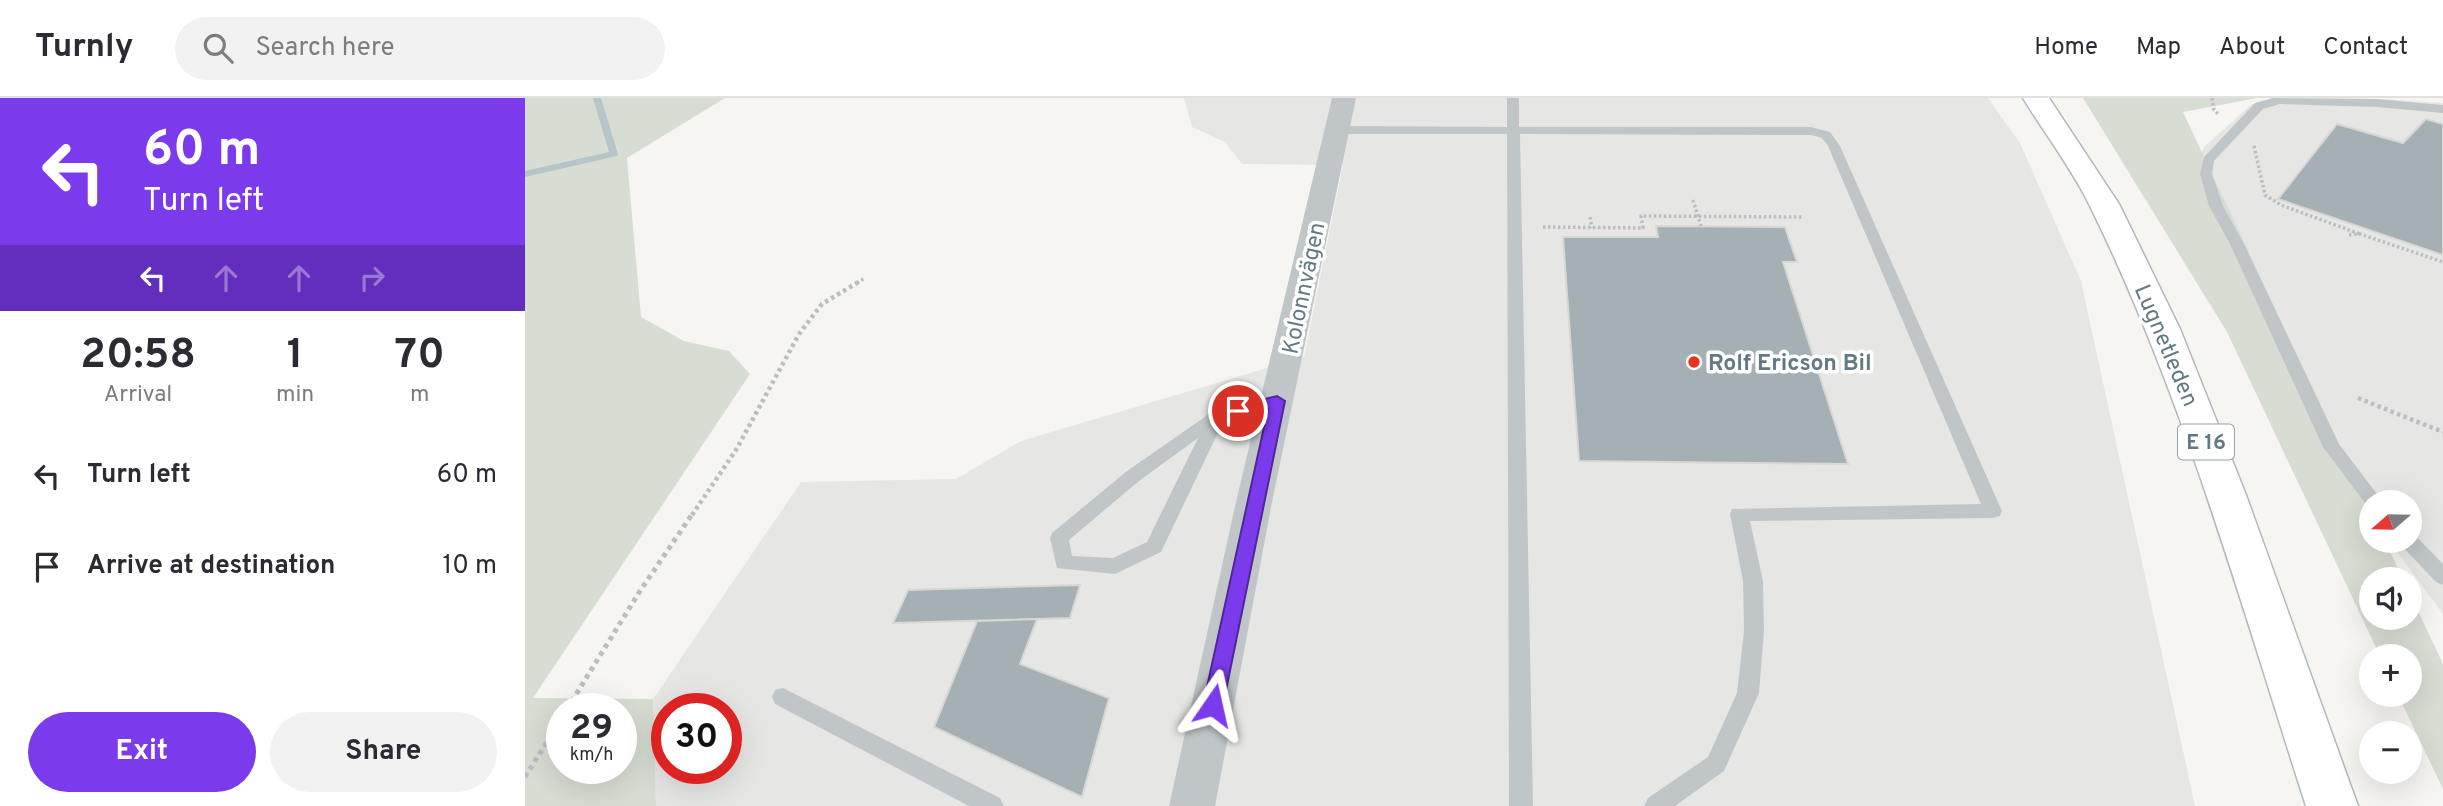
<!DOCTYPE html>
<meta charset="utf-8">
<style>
:root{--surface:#fff;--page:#f2f2f3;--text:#2b2b33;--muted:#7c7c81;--line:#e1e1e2;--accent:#7c3aed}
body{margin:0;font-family:Overpass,sans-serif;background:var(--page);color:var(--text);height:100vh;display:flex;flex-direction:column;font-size:26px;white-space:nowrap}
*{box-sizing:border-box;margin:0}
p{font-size:23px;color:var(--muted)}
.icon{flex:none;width:38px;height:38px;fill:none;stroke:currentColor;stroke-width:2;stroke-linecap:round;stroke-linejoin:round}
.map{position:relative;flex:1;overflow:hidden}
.panel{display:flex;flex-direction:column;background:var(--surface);width:525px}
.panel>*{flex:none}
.top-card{background:#7c3aed;color:#fff;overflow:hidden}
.needle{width:46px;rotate:250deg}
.controls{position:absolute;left:1834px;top:392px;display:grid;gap:14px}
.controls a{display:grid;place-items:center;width:63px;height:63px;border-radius:50%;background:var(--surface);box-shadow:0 7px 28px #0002;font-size:35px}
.speed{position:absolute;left:21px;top:595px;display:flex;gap:14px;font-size:35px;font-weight:700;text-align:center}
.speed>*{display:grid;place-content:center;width:91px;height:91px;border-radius:50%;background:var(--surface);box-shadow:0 7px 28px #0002;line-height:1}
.speed small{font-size:18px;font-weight:400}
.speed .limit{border:10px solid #d22;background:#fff;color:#111}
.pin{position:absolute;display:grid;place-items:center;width:60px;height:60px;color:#fff;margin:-30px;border:4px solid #fff;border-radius:50%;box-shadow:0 2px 7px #0007}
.me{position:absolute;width:77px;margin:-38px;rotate:11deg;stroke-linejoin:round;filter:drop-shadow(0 0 5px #0008)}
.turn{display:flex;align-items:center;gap:24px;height:147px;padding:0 28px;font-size:32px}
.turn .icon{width:91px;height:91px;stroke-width:2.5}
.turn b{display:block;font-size:49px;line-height:60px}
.lanes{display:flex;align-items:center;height:66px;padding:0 28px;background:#0003;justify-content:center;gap:35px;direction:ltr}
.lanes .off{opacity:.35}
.eta{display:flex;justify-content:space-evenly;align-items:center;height:119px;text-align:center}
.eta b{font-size:42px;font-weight:700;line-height:49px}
.button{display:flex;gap:14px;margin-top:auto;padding:14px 28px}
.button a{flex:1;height:80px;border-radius:42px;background:var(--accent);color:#fff;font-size:28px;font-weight:700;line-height:80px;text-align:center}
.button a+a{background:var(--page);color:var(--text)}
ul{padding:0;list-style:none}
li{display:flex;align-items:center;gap:21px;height:91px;padding:0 28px}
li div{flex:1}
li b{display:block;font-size:26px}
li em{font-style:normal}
header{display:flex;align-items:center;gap:42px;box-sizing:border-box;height:98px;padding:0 35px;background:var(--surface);border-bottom:2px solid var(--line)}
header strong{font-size:33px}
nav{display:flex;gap:38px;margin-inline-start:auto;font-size:24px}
.search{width:490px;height:63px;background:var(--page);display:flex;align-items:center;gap:18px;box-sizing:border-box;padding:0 24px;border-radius:38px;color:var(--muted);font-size:26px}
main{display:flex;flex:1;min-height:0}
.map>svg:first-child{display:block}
.built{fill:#e6e7e5;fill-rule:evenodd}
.green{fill:#d8ddd3;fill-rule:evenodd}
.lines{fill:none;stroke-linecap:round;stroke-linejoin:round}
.stream{fill:#b6c5c8;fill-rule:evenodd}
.building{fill:#a5b0b4;stroke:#d7d7d5;stroke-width:2}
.trunk-casing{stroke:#b3b8bb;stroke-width:3}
.path-far2{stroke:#babec0;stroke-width:3.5;stroke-dasharray:2.5 2.5;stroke-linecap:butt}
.path-far1{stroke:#babec0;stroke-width:4.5;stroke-dasharray:3.5 3.5;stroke-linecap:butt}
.path{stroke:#babec0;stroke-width:5;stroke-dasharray:4.5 4.5;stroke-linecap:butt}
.service{fill:#c0c6c8;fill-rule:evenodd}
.minor{fill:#c0c6c8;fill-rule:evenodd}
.trunk{fill:#fff;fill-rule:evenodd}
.route{fill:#7c3aed;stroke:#51269a;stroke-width:2}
.poi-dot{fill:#eb321d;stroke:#fff;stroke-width:2.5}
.labels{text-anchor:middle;stroke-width:7;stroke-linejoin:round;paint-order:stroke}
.shield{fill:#fff;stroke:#92a2a9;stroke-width:2}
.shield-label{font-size:21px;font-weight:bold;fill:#637a84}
.street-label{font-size:23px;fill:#637a84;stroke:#fff}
.poi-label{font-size:23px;font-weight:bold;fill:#637a84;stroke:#fff;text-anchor:start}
</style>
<header>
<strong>Turnly</strong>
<div class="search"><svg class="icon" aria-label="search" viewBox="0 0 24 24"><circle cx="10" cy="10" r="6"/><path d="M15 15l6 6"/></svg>Search here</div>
<nav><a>Home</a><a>Map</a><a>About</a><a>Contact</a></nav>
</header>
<main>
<section class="panel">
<div class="top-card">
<div class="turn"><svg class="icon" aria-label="left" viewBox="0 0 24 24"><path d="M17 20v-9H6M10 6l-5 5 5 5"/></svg><div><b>60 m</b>Turn left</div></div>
<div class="lanes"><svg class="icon" aria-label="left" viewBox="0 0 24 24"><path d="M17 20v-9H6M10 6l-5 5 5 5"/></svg><svg class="icon off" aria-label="ahead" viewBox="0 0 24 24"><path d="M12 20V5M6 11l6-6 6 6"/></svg><svg class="icon off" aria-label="ahead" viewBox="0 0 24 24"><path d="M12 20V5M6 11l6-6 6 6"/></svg><svg class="icon off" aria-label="right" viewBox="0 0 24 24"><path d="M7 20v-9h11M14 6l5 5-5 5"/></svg></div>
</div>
<div class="eta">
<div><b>20:58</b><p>Arrival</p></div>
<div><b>1</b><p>min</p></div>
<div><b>70</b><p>m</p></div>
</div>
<ul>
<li><svg class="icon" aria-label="left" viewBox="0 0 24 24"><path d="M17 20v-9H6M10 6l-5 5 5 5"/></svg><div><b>Turn left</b></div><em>60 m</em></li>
<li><svg class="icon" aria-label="arrive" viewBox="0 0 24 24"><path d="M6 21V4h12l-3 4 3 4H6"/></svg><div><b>Arrive at destination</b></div><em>10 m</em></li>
</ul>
<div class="button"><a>Exit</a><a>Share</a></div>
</section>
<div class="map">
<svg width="1918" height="708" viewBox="0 0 1918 708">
<rect width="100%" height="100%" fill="#f6f5f2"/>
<!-- built -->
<path class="built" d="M659,0H1463L1495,45L1556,183L1670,708H131L128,601L276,384L431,381L496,343L779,259L818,67L717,66L700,44L667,29ZM142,611H201V670H142Z
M1751,0L1854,1L1918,5V516L1864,443H1885V404H1846V419L1666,70L1680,48L1727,6Z"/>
<!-- green -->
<path class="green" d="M0,0H200L102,60L116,219L159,243L204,253L225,276L8,600L128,601L131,708H0ZM37,611H96V670H37Z
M1558,0H1732L1658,14L1846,414V443H1860L1878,481H1846V520H1885V496L1918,566V691L1873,597H1885V558H1855L1702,234Z"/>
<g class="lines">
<!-- stream -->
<path class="stream" d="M68,0H76L93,56L92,58L0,79V73L84,54Z"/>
</g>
<!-- building -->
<path class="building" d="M1901,21L1918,26V157L1753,101L1812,26L1878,45Z
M1131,128L1260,129L1272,164H1258L1323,366L1054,363L1038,139H1133Z
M555,487L545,520L368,525L383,492Z
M512,521L495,566L584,600L557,699L409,629L452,523Z"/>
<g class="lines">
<!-- trunk casing -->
<g class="trunk-casing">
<path id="trunk" d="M1498,0H1524L1594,106L1655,231L1721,397L1833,708H1781C1716,507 1659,299 1565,108C1547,71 1520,36 1498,0Z"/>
</g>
<!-- path-far2 -->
<path class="path-far2" d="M1687,0L1689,12L1693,16
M1729,48L1740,97L1756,107L1835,136
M1168,102L1176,128
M1065,119L1067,130
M1018,129L1118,130L1116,118L1279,119
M1824,137L1835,136L1918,164
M332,185L340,180"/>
<!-- path-far1 -->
<path class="path-far1" d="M1833,300L1918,334
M167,417L211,352L274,236L297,206L335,183"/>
<!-- path -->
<path class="path" d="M42,611L115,493L168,415
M0,679L37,620"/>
<!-- service -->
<path class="service" d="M982,0H994V29H1286L1305,34L1315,48L1477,413L1475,418L1468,420L1225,423L1238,483L1239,533L1234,595L1199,673L1150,708H1119L1123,700L1183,659L1212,595L1219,533L1218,483L1205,416L1207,411L1456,406L1303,48L1297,40L1286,37L995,36L1008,708H984L982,36H812L806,32L812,28L982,29Z
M1748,0L1851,1L1918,7V15L1851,9L1755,6L1738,11L1689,63L1687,76L1698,108L1719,146L1814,346L1858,404H1846V410L1843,409L1798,349L1705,146L1684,108L1675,76L1679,59L1730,5Z
M752,298L758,300L760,304L758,308L699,322L636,454L590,476L532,470L525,440L527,435L602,373L687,314ZM673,340L622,444L588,460L547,458L544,442L614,383Z
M1885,436L1891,438L1918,466V487L1911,484L1877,448L1875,443H1885Z
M258,590L475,700L479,708H444L250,606L247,599L250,592Z"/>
<!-- minor -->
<path class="minor" d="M807,0H831L747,404L690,708H644L711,404Z"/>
<!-- trunk -->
<use href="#trunk" class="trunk"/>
</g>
<!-- route -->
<path class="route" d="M752,298L760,303L698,607L695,613L688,615L681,613L678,607L743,311L713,318L705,313L707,309Z"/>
<!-- markers -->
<circle class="poi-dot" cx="1169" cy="264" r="7"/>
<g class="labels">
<!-- shield labels -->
<rect class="shield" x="1653" y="326.5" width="56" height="35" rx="5"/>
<g class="shield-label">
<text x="1681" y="351">E 16</text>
</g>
<!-- street labels -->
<g class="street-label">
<text transform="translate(778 190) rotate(-78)" y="8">Kolonnvägen</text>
<text transform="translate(1642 247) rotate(67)" y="8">Lugnetleden</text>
</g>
<!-- poi labels -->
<g class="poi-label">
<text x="1183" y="272">Rolf Ericson Bil</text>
</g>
</g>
</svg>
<div class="controls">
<a><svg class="needle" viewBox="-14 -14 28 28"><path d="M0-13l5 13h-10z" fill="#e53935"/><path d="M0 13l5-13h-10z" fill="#7c7c81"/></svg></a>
<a><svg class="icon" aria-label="sound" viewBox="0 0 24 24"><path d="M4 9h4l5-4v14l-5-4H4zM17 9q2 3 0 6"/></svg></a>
<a>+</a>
<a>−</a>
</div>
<div class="speed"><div>29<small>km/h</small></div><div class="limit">30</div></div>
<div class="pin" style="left:713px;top:313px;background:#d93025"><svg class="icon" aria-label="arrive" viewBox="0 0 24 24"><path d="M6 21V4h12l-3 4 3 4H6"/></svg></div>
<svg class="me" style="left:688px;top:607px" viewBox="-20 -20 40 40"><path d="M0-17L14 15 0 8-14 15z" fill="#7c3aed" stroke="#fff" stroke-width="4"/></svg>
</div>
</main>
